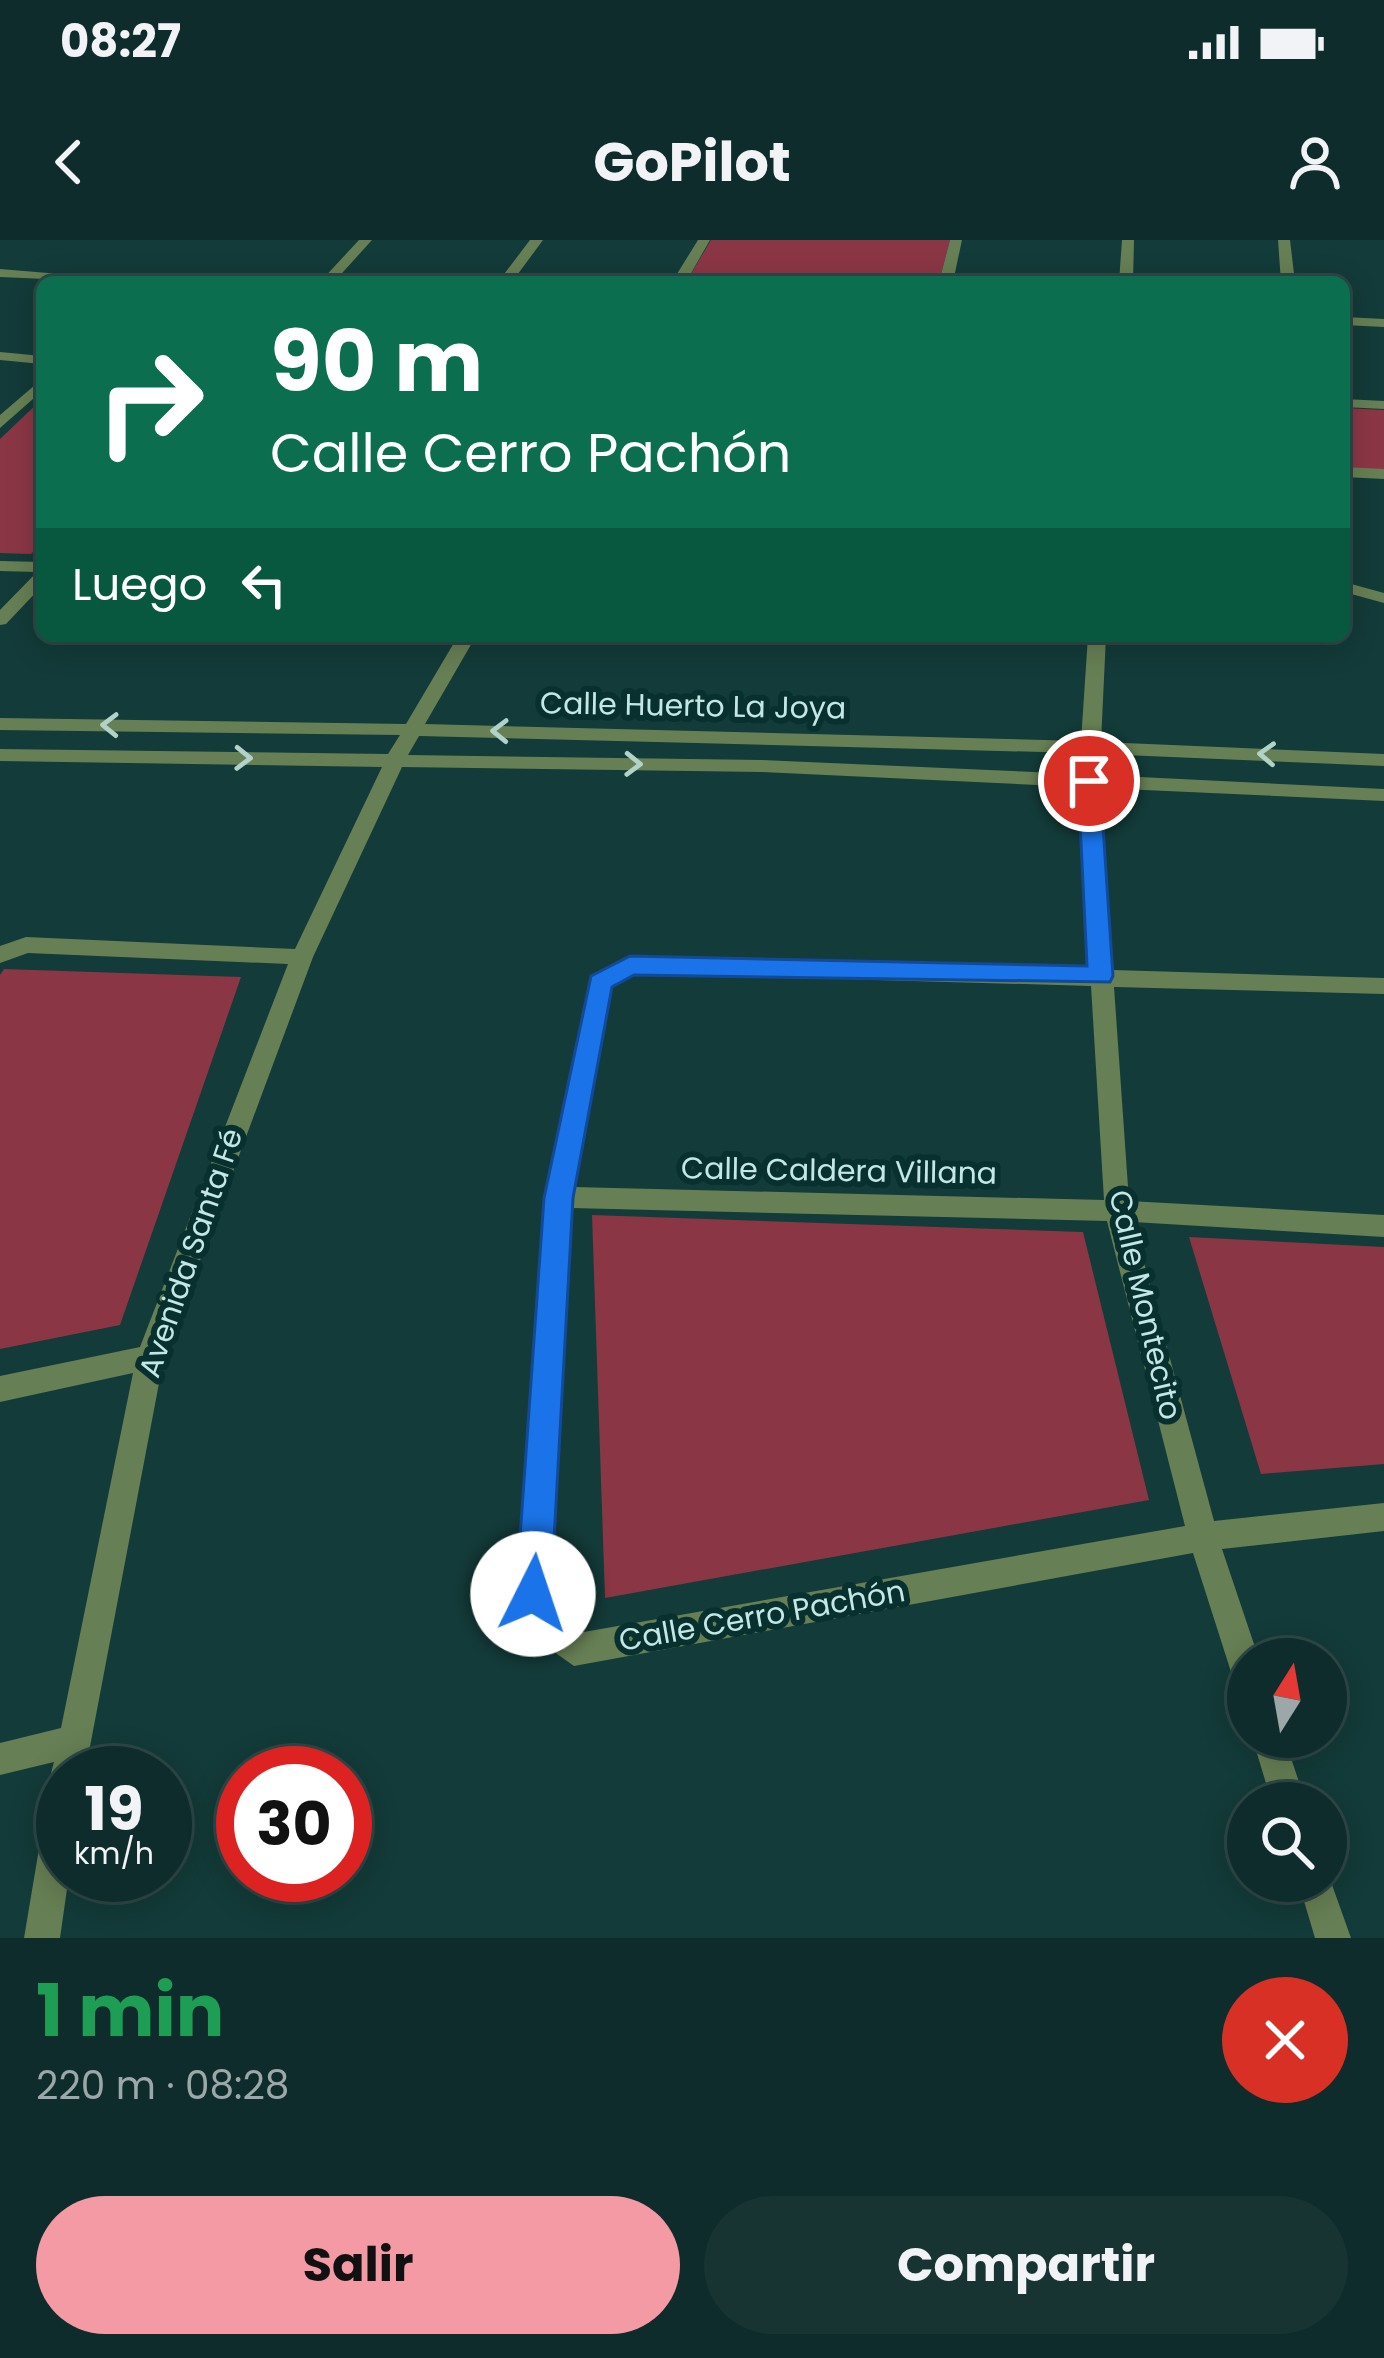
<!DOCTYPE html>
<html lang="es">
<meta charset="utf-8">
<style>
:root{--surface:#0e2c2b;--page:#173433;--text:#f1f3f6;--muted:#9ba7a9;--line:#2e4847;--accent:#f49aa5}
body{margin:0;font-family:Poppins,sans-serif;background:var(--page);color:var(--text);height:100vh;display:flex;flex-direction:column;font-size:45px;white-space:nowrap}
*{box-sizing:border-box;margin:0}
p{font-size:39px;color:var(--muted)}
.icon{flex:none;width:66px;height:66px;fill:none;stroke:currentColor;stroke-width:2;stroke-linecap:round;stroke-linejoin:round}
.map{position:relative;height:1698px;overflow:hidden}
.panel{display:flex;flex-direction:column;background:var(--surface);flex:1}
.panel>*{flex:none}
.guide{position:absolute;left:36px;top:36px;width:1314px;height:366px;border-radius:18px;box-shadow:0 6px 30px #0003,0 0 0 3px var(--line);background:#0b6e4f;color:#fff;overflow:hidden}
.needle{width:78px;rotate:11deg}
.buttons{position:absolute;left:1227px;top:1398px;display:grid;gap:24px}
.buttons a{display:grid;place-items:center;width:120px;height:120px;border-radius:50%;background:var(--surface);box-shadow:0 6px 30px #0003,0 0 0 3px var(--line);font-size:60px}
.speed{position:absolute;left:36px;top:1506px;display:flex;gap:24px;font-size:60px;font-weight:700;text-align:center}
.speed>*{display:grid;place-content:center;width:156px;height:156px;border-radius:50%;background:var(--surface);box-shadow:0 6px 30px #0003,0 0 0 3px var(--line);line-height:1}
.speed small{font-size:30px;font-weight:400}
.speed .limit{border:18px solid #d22;background:#fff;color:#111}
.pin{position:absolute;display:grid;place-items:center;width:102px;height:102px;color:#fff;margin:-51px;border:6px solid #fff;border-radius:50%;box-shadow:0 3px 12px #0007}
.me{position:absolute;width:132px;margin:-66px;rotate:4deg;stroke-linejoin:round;filter:drop-shadow(0 0 9px #0008)}
.turn{display:flex;align-items:center;gap:42px;height:252px;padding:0 36px;font-size:54px}
.turn .icon{width:156px;height:156px;stroke-width:2.5}
.turn b{display:block;font-size:84px;line-height:102px}
.then{display:flex;align-items:center;height:114px;padding:0 36px;background:#0003;gap:24px;font-size:45px}
.round{display:grid;place-items:center;flex:none;width:126px;height:126px;border-radius:63px;background:var(--page)}
.overview{display:flex;align-items:center;justify-content:space-between;height:204px;padding:0 36px}
h1{font-size:72px;font-weight:700;line-height:90px;color:#1e9e55}
.button{display:flex;gap:24px;margin-top:auto;padding:24px 36px}
.button a{flex:1;height:138px;border-radius:72px;background:var(--accent);color:#111;font-size:48px;font-weight:700;line-height:138px;text-align:center}
.button a+a{background:var(--page);color:var(--text)}
.status{display:flex;justify-content:space-between;align-items:center;height:84px;padding:0 60px;background:var(--surface);direction:ltr}
.status svg{height:33px;fill:currentColor}
header{display:flex;justify-content:space-between;align-items:center;height:156px;padding:0 36px;background:var(--surface);font-size:54px;font-weight:700}
.map>svg:first-child{display:block}
.green{fill:#8b3645}
.lines{fill:none;stroke-linecap:round;stroke-linejoin:round}
.minor{fill:#677f54;fill-rule:evenodd}
.oneway{stroke:#b1d2c8}
.route{fill:#1a73e8;stroke:#114b97;stroke-width:3}
.labels{text-anchor:middle;stroke-width:12;stroke-linejoin:round;paint-order:stroke}
.street-label{font-size:30px;fill:#c4e7e5;stroke:#07302f}
</style>
<div class="status"><b>08:27</b><svg viewBox="0 0 49 12"><path d="M0 12V9h3v3zM5 12V6h3v6zM10 12V3h3v9zM15 12V0h3v12zM26 1h20v11H26zM47 4h2v5h-2z"/></svg></div>
<header><svg class="icon" aria-label="back" viewBox="0 0 24 24"><path d="M15 5l-7 7 7 7"/></svg>GoPilot<svg class="icon" aria-label="person" viewBox="0 0 24 24"><circle cx="12" cy="8" r="4"/><path d="M4 21q1-7 8-7t8 7"/></svg></header>
<div class="map">
<svg width="1384" height="1698" viewBox="0 0 1384 1698">
<rect width="100%" height="100%" fill="#133b39"/>
<!-- green -->
<path class="green" d="M711,0H950L939,42H686Z
M42,159V302L31,314L0,313V199Z
M1344,168L1384,170V232L1344,229Z
M4,729L241,737L120,1085L0,1109V735Z
M592,975L1083,992L1149,1260L605,1358Z
M1189,997L1384,1007V1224L1261,1234Z"/>
<g class="lines">
<!-- minor -->
<path class="minor" d="M359,0H372L334,42H320Z
M530,0H543L512,42H498Z
M698,0H710L686,42H672Z
M950,0H962L953,42H939Z
M1122,0H1134L1133,42H1119Z
M1278,0H1290L1295,42H1281Z
M0,29L108,38L115,42L0,37Z
M1344,77L1384,79V87L1344,85Z
M0,112L42,116V124L0,120Z
M42,139V151L0,188V175Z
M1344,159L1384,161V169L1344,167Z
M1344,227L1384,229V239L1344,237Z
M0,321L42,322V346L6,384L0,385V370L37,332L0,331Z
M1344,342L1384,353V363L1344,352Z
M458,396H476L425,484L1081,501L1088,396H1106L1101,502L1384,514V526L1100,514L1099,535L1384,549V561L1100,548L1113,730L1384,738V754L1114,747L1129,961L1384,975V997L1133,982L1214,1281L1384,1263V1291L1222,1309L1259,1419H1248V1451L1237,1446L1232,1435L1193,1313L574,1426L533,1397L518,1354L546,957L592,737L630,717L1090,730L1079,547L762,532L402,527L313,717L164,1117L85,1533H63V1548L56,1545L51,1533L54,1522L0,1535V1503L61,1488L133,1133L0,1162V1136L140,1107L288,724L28,713L0,723V706L26,697L295,709L382,527L0,521V509L388,514L400,495L0,490V478L406,484ZM419,496L1081,513L1079,534L762,520L408,515ZM634,733L1091,746L1104,960L574,947L611,747ZM571,968L1107,981L1185,1286L578,1393L556,1376L548,1354Z
M1252,1497H1284L1306,1563H1272Z
M63,1550V1635H69L60,1698H24L46,1567L51,1555Z
M1326,1628L1351,1698H1315L1298,1641H1326Z"/>
</g>
<!-- one-way arrows -->
<defs><path id="oneway-chevron" d="M-2-3.5L2.5 0L-2 3.5" fill="none" stroke-width="1.6" stroke-linecap="round" stroke-linejoin="round" transform="scale(3)"/></defs>
<g class="oneway">
<use href="#oneway-chevron" transform="translate(110 485) rotate(-179)"/>
<use href="#oneway-chevron" transform="translate(500 491) rotate(-179)"/>
<use href="#oneway-chevron" transform="translate(1267 514) rotate(-177)"/>
<use href="#oneway-chevron" transform="translate(243 518) rotate(1)"/>
<use href="#oneway-chevron" transform="translate(633 524) rotate(1)"/>
</g>
<!-- route -->
<path class="route" d="M1089,533L1100,541L1113,736L1110,742L634,735L612,747L573,958L551,1354L545,1366L533,1371L521,1366L516,1354L544,958L591,736L630,716L1087,726L1078,541Z"/>
<g class="labels">
<!-- street labels -->
<g class="street-label">
<text transform="translate(693 466) rotate(1)" y="10">Calle Huerto La Joya</text>
<text transform="translate(839 931) rotate(1)" y="10">Calle Caldera Villana</text>
<text transform="translate(191 1013) rotate(-71)" y="10">Avenida Santa Fé</text>
<text transform="translate(1145 1065) rotate(77)" y="10">Calle Montecito</text>
<text transform="translate(762 1376) rotate(-10)" y="10">Calle Cerro Pachón</text>
</g>
</g>
</svg>
<div class="buttons">
<a><svg class="needle" viewBox="-14 -14 28 28"><path d="M0-13l5 13h-10z" fill="#e53935"/><path d="M0 13l5-13h-10z" fill="#9ba7a9"/></svg></a>
<a><svg class="icon" aria-label="search" viewBox="0 0 24 24"><circle cx="10" cy="10" r="6"/><path d="M15 15l6 6"/></svg></a>
</div>
<div class="speed"><div>19<small>km/h</small></div><div class="limit">30</div></div>
<div class="pin" style="left:1089px;top:541px;background:#d93025"><svg class="icon" aria-label="arrive" viewBox="0 0 24 24"><path d="M6 21V4h12l-3 4 3 4H6"/></svg></div>
<svg class="me" style="left:533px;top:1354px" viewBox="-20 -20 40 40"><circle r="19" fill="#fff"/><path d="M0-13L10 11 0 6-10 11z" fill="#1a73e8"/></svg>
<div class="guide">
<div class="turn"><svg class="icon" aria-label="right" viewBox="0 0 24 24"><path d="M7 20v-9h11M14 6l5 5-5 5"/></svg><div><b>90 m</b>Calle Cerro Pachón</div></div>
<div class="then">Luego<svg class="icon" aria-label="left" viewBox="0 0 24 24"><path d="M17 20v-9H6M10 6l-5 5 5 5"/></svg></div>
</div>
</div>
<section class="panel">
<div class="overview"><div><h1>1 min</h1><p>220 m · 08:28</p></div><a class="round" style="background:#d93025;color:#fff"><svg class="icon" aria-label="close" viewBox="0 0 24 24"><path d="M6 6l12 12M18 6L6 18"/></svg></a></div>
<div class="button"><a>Salir</a><a>Compartir</a></div>
</section>
